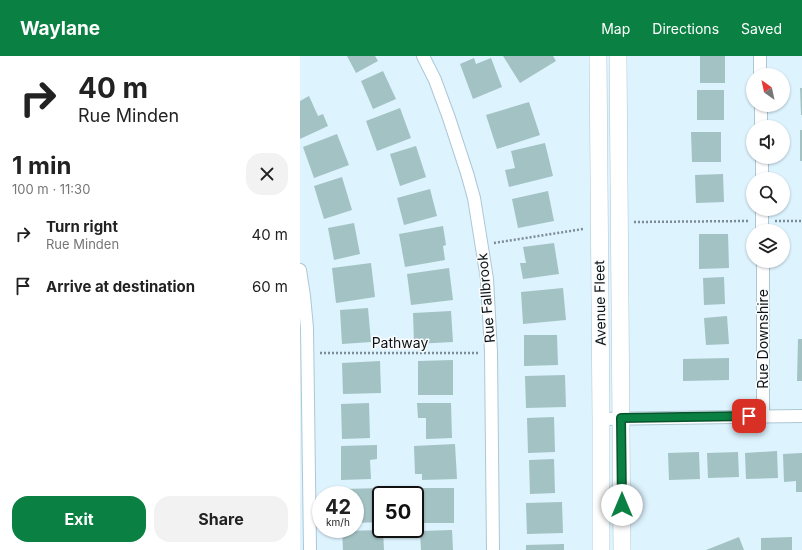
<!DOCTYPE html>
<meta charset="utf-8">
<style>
body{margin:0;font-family:Inter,sans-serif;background:#f2f2f2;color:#222;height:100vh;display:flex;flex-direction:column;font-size:15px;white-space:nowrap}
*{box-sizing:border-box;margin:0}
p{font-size:13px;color:#767676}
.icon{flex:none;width:22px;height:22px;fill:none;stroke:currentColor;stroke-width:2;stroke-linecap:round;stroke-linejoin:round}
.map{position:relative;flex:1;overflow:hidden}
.side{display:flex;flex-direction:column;background:#fff;width:300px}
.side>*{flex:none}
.guide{background:#fff;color:#222;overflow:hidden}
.needle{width:26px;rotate:327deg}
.buttons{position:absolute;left:446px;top:12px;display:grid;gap:8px}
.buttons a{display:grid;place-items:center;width:44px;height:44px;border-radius:50%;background:#fff;box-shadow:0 1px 3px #0004;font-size:20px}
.speed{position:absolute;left:12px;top:430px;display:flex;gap:8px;font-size:20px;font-weight:700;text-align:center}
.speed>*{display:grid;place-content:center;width:52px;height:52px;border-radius:50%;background:#fff;box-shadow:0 1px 3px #0004;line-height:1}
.speed small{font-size:10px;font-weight:400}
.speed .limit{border:2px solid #111;border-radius:6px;background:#fff;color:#111}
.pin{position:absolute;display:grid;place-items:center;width:34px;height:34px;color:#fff;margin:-17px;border-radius:8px;box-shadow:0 2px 6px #0006}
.me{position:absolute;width:44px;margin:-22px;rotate:0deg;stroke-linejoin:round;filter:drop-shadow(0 0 3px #0008)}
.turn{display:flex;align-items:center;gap:14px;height:84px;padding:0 12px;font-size:18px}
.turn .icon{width:52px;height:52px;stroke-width:2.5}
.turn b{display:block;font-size:28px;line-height:34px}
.round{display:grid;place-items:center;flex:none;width:42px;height:42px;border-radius:16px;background:#f2f2f2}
.overview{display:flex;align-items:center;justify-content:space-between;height:68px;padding:0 12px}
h1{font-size:24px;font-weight:700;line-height:30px}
.primary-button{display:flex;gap:8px;margin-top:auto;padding:8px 12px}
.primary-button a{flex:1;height:46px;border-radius:16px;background:#0b8043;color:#fff;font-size:16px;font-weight:700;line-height:46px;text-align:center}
.primary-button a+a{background:#f2f2f2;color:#222}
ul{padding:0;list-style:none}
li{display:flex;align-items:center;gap:12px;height:52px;padding:0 12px}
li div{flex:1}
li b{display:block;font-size:15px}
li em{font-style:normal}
header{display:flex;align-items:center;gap:24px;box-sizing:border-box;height:56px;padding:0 20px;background:#0b8043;color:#fff}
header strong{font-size:19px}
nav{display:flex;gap:22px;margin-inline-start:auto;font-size:14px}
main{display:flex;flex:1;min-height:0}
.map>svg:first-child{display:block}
.building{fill:#a3c2c3}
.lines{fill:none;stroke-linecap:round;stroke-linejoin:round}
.street-casing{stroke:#adc7d5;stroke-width:14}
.secondary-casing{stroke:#adc7d5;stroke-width:18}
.path{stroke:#7c8c95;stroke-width:2.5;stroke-dasharray:2 2;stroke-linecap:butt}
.street{stroke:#fff;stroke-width:12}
.secondary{stroke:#fff;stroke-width:17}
.route-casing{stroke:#07532c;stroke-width:10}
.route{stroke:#0b8043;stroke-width:7}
.labels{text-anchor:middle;stroke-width:3;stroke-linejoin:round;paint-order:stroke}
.street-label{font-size:14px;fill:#0a1318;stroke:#fcfcfc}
</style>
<header>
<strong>Waylane</strong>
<nav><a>Map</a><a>Directions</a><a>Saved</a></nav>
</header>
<main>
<section class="side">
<div class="guide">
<div class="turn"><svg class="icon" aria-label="right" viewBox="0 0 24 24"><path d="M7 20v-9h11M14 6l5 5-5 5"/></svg><div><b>40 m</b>Rue Minden</div></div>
</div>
<div class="overview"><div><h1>1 min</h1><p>100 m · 11:30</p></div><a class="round"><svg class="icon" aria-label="close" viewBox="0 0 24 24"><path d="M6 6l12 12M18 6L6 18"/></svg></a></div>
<ul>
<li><svg class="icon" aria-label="right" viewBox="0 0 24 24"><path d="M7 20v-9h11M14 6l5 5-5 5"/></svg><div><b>Turn right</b><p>Rue Minden</p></div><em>40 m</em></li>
<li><svg class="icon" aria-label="arrive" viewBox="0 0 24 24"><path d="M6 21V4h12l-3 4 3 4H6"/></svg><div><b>Arrive at destination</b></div><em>60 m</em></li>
</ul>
<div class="primary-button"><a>Exit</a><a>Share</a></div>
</section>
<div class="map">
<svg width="502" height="494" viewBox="0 0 502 494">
<rect width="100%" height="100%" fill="#ddf3fe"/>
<path class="building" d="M47,0H75L78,5L56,17Z
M203,0H253L256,5L220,27Z
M400,0H425V27H400Z
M174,2L176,8L191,2L202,31L173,43L160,8Z
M83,15L96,43L73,53L61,25Z
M500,32H502V59H501Z
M397,34H424V64H397Z
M9,40L18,60L23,58L28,70L0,83V45Z
M229,46L240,79L197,93L186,59Z
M100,52L111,82L77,95L66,65Z
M500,74H502V105H500Z
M391,76H421V106H392Z
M37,78L49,109L14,122L3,91Z
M245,87L253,120L209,131L205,114L215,112L211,95Z
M116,90L126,121L100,130L90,98Z
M423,118L424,146L396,147L395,119Z
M42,121L52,154L24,163L14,130Z
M130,133L137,160L104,169L97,142Z
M248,135L254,165L218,172L212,143Z
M54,167L60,198L34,204L28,172Z
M143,170L146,189L143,190L145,204L105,211L99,178Z
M399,178H428L429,212L399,213Z
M254,187L259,218L223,223L220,207H226L223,191Z
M71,207L75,241L36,247L32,212Z
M149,212L153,244L111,249L107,218Z
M424,221L425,248L404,249L403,222Z
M263,232L266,264L223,268L221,236Z
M68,252L71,286L42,288L40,254Z
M151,255L153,286L114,288L113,257Z
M427,260L429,288L406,289L404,262Z
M224,279H257L258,309L224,310Z
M498,283H502V325H497Z
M429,302V324L383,325V303Z
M153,304V339H118V305Z
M80,305L81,337L43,338L42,307Z
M265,319L266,351L226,352L225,320Z
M69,347L70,382L42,383L41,348Z
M117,347H151L152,382L126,383V362H118Z
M254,361L255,396L228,397L227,362Z
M155,388L157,423L122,424V418H115L114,390Z
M77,389V403L70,404L71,423L41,424V390Z
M477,395L478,422L446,423L445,397Z
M399,396L400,423L369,424L368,397Z
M438,396L439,421L408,422L407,397Z
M502,397V436H496V425L484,426L483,398Z
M254,403L255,437L230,438L229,404Z
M83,432V439H81V466L55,467V439H42V433Z
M117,432H154V467H116Z
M262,446L263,477L227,478L226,447Z
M83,474L84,494H43L42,475Z
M152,474L153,494H121L120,475Z
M439,481L444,494H406Z
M492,481V494H461V482Z
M264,488V494H226V489Z"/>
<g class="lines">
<defs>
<path id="street" d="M123,0L135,24L149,62L167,117L174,142L187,223L191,296L193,494
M460,0V19
M461,49V71
M462,101V123
M462,153V175
M463,205V360
M0,214L4,240L7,272L10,494
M301,363L502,360"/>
<path id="secondary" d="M298,0L301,363V494
M318,0L322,494"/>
</defs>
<use href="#street" class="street-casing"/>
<use href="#secondary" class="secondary-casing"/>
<path class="path" d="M475,165H502
M334,166L449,165
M194,187L283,173
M20,297H178"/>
<use href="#street" class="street"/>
<use href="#secondary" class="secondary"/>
</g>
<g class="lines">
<defs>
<path id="route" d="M322,449L321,362L449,360"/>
</defs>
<use href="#route" class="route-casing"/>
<use href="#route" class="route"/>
</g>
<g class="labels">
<g class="street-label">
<text transform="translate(186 242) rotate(-95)" y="5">Rue Fallbrook</text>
<text transform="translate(300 247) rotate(-91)" y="5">Avenue Fleet</text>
<text transform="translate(463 283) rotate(-90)" y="5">Rue Downshire</text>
<text x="100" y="292">Pathway</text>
</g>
</g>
</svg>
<div class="buttons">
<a><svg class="needle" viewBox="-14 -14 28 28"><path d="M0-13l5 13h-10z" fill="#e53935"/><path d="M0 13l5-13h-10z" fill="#767676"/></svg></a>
<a><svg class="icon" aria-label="sound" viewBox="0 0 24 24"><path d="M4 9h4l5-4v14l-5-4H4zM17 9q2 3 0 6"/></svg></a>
<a><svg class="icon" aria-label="search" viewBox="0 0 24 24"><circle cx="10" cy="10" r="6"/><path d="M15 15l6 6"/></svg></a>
<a><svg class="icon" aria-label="layers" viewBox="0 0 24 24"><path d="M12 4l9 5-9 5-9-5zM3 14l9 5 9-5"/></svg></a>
</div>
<div class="speed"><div>42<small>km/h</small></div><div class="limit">50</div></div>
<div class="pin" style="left:449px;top:360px;background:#d93025"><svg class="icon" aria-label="arrive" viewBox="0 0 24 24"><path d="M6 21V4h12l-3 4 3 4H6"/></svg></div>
<svg class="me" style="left:322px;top:449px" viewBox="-20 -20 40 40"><circle r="19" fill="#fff"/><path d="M0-13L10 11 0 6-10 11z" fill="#0b8043"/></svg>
</div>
</main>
